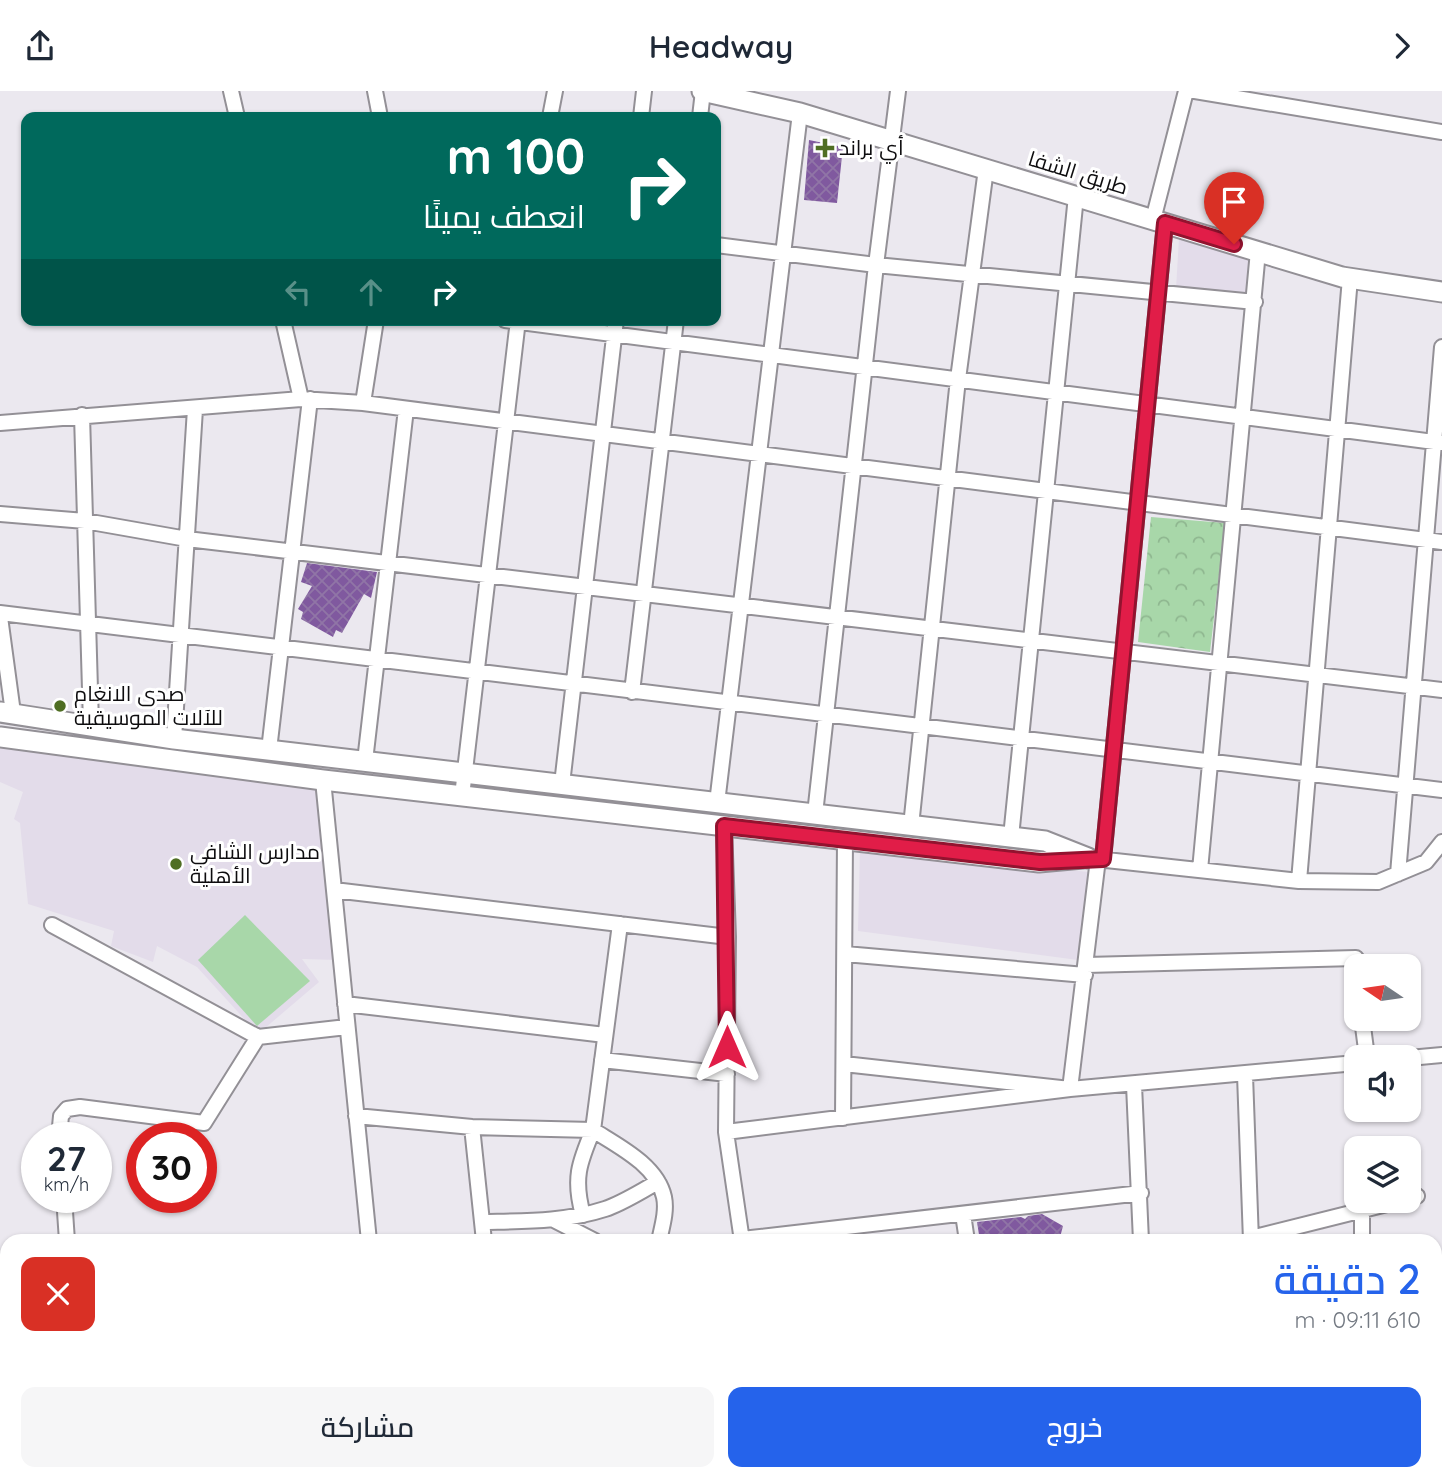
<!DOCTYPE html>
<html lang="ar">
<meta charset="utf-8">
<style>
body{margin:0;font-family:Quicksand,Cairo,sans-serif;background:#f6f6f7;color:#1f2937;direction:rtl;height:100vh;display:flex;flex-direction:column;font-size:26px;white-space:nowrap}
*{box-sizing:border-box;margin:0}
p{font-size:23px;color:#747a83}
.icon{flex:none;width:38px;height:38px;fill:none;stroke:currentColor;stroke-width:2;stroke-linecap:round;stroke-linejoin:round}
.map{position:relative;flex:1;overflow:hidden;direction:ltr}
.panel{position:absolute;left:0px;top:1143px;width:1442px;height:247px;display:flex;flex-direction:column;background:#fff;border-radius:21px 21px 0 0;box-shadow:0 2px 5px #0004;direction:rtl}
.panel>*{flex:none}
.hud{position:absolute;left:21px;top:21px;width:700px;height:214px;border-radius:14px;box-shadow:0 2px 5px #0004;direction:rtl;background:#00695c;color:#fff;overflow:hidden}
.needle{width:46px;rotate:283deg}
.controls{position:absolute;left:1344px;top:863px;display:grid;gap:14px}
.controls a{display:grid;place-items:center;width:77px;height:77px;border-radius:14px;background:#fff;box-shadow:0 2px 5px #0004;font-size:35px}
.speed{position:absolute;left:21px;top:1031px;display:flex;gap:14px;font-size:35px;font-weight:700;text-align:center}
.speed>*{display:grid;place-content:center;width:91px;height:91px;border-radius:50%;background:#fff;box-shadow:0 2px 5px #0004;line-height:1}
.speed small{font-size:18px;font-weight:400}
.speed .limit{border:10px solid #d22;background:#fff;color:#111}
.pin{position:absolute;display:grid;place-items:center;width:60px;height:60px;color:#fff;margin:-72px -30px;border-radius:50% 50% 50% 0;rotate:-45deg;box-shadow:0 0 7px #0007}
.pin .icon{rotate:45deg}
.me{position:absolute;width:77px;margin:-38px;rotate:0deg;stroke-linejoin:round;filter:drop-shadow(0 0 5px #0008)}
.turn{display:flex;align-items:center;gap:24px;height:147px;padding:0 21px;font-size:32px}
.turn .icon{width:91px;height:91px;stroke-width:2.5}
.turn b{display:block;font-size:49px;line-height:60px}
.lanes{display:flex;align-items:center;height:66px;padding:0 21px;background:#0003;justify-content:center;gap:35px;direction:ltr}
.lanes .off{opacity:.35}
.round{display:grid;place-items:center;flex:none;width:74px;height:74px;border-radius:14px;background:#f6f6f7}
.summary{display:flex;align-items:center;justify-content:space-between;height:119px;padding:0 21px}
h1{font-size:42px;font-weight:600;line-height:52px;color:#2563eb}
.cta{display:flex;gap:14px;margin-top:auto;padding:14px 21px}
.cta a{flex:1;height:80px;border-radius:14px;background:#2563eb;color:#fff;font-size:28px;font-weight:600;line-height:80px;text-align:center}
.cta a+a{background:#f6f6f7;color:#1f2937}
header{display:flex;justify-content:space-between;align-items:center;height:91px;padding:0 21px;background:#fff;font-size:32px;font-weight:600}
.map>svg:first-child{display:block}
.built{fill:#e3dcea}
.grass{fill:#a8d7a9}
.park{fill:url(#park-crowns)}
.building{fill:url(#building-cross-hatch)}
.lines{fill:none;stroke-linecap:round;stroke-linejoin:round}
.street-casing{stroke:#939096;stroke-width:18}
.secondary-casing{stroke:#939096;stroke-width:23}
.street{stroke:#fff;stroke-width:14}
.secondary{stroke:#fff;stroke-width:19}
.route-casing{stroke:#92132f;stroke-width:18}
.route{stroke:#e11d48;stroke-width:12}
.poi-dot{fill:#4f6e23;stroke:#fff;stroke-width:2.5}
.labels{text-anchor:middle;stroke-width:6;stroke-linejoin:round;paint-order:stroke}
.poi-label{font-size:21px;fill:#0d0c0e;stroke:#fff;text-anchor:start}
.street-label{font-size:21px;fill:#0d0c0e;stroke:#fff}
</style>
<header><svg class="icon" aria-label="forward" viewBox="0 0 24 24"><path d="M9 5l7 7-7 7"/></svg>Headway<svg class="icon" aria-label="share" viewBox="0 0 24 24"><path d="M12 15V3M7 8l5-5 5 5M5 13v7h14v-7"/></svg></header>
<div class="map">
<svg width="1442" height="1388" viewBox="0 0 1442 1388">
<defs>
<pattern id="park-crowns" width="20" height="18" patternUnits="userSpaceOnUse" patternTransform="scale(1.75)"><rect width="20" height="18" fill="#a8d7a9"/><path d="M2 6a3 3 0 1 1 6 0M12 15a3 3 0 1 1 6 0" fill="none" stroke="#8fb790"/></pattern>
<pattern id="building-cross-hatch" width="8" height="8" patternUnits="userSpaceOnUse" patternTransform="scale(1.75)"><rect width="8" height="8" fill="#80599f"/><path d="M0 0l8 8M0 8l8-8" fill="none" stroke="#9075a6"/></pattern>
</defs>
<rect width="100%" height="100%" fill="#ebe8ef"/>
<path class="built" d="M1179,147L1252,169L1245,207L1176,198Z
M0,656L317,695L339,869L302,868L319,891L258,943L197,876L157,855L153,871L111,855L114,840L28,813L20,732L14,728L23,701L0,691Z
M860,758L1089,781L1078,869L858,840Z
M1039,1383L1130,1382V1383L1123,1388H1081Z"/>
<path class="grass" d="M245,824L310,890L257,935L198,869Z"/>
<path class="park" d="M1151,426L1225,432L1210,561L1138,551Z"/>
<path class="building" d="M809,49L843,56L837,112L804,109Z
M307,472L377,481L371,507L364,503L342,542L336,539L333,546L301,528L303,521L298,518L312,495L301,491Z
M1042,1123L1063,1135L1059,1150H980L977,1131L1021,1126L1025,1128L1028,1125Z"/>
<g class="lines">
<defs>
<path id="street" d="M231,0L237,26
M375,0L380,26
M1195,0L1442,41
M550,26L555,0
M641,26L644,0
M700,26L703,0
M1153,129L1186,0
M716,154L876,174L1255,211
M283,229L301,308
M505,229L1442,352
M363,312L376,229
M82,324L91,633
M0,332L301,308L363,312L1442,451
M0,423L85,430L187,448L1442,599
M0,522L1442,699
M0,526L13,622
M632,601L676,229
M174,648L195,318
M269,659L310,308
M365,670L406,318
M323,689L369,1150
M562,693L616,229
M462,705L518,229
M717,712L800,22
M815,723L876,174L898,0
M724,735L728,846L726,1041L742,1150
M911,735L958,288L986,78
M1011,746L1076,105
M1097,768L1299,790L1378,791L1426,771L1442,751
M1103,768L1165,132
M1200,779L1258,160
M1398,783L1442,256
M1299,790L1350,187
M334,799L728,846
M52,834L258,946
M845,863L1085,884
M1086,874L1356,867L1357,875
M345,913L605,944
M1362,928L1367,966
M1409,967L1442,964
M602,969L727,983
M844,973L1070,998L1098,768
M1245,984L1251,1150
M1134,994L1141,1150
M356,1025L472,1036L593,1039L620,833
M843,1027L845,749
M472,1036L484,1150
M726,1041L1070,998L1356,972
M59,1046L61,1025L67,1018L80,1016L204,1032L258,946L347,936
M64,1106L67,1150
M1409,1107L1417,1105
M1362,1119V1150
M963,1123L967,1150
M583,1124C573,1088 579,1072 593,1039C618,1055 657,1074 664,1106C667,1120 662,1136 659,1150
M554,1129L595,1150
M482,1131C523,1130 565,1131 605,1118C623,1112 641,1100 658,1091
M1251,1147L1399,1110
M742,1148L1141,1102
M0,1180L7,1182
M0,1216L1,1294
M954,1382V1388
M1366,1382V1388
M1138,1388V1382"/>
<path id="secondary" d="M702,0L800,22L1342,186L1442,201
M0,621L174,648L1045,750L1088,767
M0,646L323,689L1039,771L1083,767
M0,1294L7,1295
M0,1321L7,1322
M0,1374H7
M128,1382L195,1388
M659,1382L704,1388
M877,1382L938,1388"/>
</defs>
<use href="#street" class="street-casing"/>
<use href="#secondary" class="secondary-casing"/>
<use href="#street" class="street"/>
<use href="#secondary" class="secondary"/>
</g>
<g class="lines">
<defs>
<path id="route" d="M727,956L724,735L1040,771L1103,768L1165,132L1234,153"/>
</defs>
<use href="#route" class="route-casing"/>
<use href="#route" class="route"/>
</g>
<g class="poi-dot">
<path d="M821.5 46.5h7v7h7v7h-7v7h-7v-7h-7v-7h7z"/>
<circle cx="60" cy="615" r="7"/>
<circle cx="176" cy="773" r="7"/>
</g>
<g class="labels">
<g class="poi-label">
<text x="839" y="64">أي براند</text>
<text x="74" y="610">صدى الانغام<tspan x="74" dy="24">للآلات الموسيقية</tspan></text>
<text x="190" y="768">مدارس الشافي<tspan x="190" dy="24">الأهلية</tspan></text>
</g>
<g class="street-label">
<text transform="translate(1078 82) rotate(17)" y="7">طريق الشفا</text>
</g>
</g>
</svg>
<div class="controls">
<a><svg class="needle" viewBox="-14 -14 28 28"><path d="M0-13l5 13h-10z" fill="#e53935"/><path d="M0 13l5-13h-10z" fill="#747a83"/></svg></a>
<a><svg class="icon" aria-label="sound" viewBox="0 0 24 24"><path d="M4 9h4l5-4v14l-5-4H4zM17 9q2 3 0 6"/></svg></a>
<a><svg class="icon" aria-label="layers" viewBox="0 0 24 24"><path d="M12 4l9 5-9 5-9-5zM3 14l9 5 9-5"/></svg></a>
</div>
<div class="speed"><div>27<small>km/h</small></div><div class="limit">30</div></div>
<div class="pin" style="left:1234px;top:153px;background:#d93025"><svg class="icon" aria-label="arrive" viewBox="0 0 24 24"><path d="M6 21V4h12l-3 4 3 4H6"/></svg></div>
<svg class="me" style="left:727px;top:956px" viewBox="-20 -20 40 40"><path d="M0-17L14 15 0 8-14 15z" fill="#e11d48" stroke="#fff" stroke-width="4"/></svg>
<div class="hud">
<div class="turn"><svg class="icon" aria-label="right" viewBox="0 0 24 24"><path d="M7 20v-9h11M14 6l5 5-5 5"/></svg><div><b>100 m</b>انعطف يمينًا</div></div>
<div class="lanes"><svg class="icon off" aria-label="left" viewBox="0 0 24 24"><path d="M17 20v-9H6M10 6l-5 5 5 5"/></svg><svg class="icon off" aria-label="ahead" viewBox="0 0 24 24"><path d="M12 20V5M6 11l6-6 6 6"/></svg><svg class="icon" aria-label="right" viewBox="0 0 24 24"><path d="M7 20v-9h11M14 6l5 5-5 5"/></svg></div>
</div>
<section class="panel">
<div class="summary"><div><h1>2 دقيقة</h1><p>610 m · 09:11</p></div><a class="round" style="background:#d93025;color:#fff"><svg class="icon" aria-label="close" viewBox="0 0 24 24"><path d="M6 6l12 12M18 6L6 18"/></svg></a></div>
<div class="cta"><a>خروج</a><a>مشاركة</a></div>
</section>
</div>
